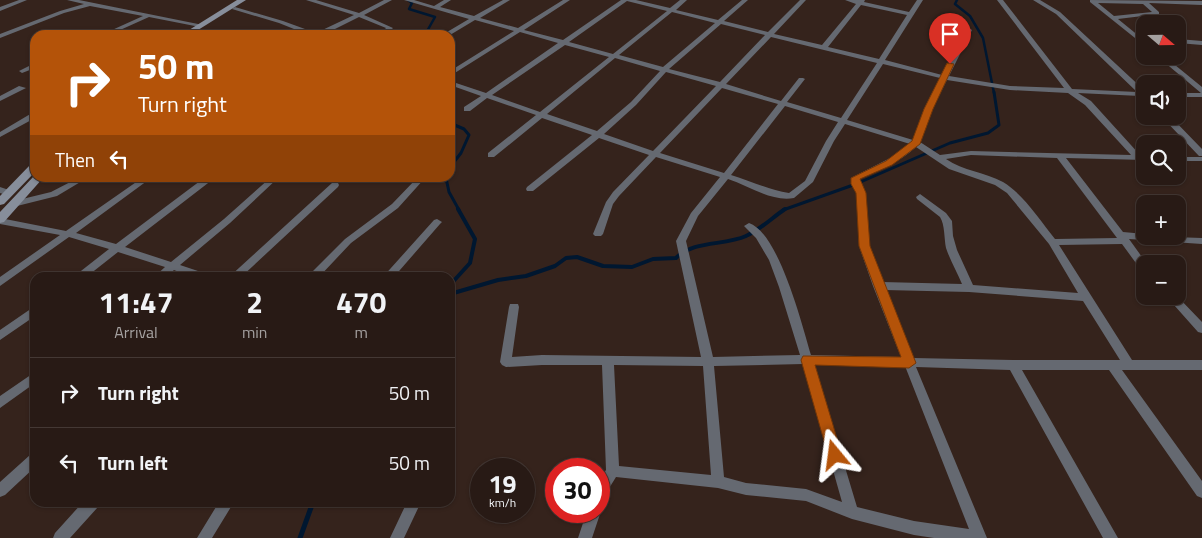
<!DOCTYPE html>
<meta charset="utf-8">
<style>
body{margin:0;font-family:"Titillium Web",sans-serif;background:#342722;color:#f1f3f6;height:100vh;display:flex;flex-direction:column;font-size:19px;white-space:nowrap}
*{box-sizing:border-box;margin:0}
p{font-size:16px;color:#a5a1a0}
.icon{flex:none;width:28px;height:28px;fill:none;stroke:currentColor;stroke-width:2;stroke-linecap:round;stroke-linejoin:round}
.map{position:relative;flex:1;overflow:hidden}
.sheet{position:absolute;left:30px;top:272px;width:425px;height:235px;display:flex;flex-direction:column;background:#281a15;border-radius:15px;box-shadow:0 1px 4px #0004,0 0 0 1px #443834}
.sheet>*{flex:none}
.top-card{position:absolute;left:30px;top:30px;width:425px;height:152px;border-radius:15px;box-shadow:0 1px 4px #0004,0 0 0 1px #443834;background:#b45309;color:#fff;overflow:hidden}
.needle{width:32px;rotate:110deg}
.fabs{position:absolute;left:1136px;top:15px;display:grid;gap:10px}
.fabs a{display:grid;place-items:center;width:50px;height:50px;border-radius:10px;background:#281a15;box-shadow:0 1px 4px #0004,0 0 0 1px #443834;font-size:25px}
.speed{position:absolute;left:470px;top:458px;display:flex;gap:10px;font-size:25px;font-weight:700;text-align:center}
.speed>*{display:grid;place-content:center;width:65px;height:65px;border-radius:50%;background:#281a15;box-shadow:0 1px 4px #0004,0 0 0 1px #443834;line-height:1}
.speed small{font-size:12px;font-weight:400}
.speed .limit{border:8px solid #d22;background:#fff;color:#111}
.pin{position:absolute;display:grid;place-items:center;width:42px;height:42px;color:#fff;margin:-51px -21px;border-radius:50% 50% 50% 0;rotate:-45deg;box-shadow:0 0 5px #0007}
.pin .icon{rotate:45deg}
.me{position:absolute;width:55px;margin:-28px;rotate:344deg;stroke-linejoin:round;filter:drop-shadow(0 0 4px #0008)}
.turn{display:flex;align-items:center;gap:18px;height:105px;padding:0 25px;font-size:22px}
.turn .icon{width:65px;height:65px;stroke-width:2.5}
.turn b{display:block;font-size:35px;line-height:42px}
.then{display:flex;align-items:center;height:48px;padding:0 25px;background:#0003;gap:10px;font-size:19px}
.eta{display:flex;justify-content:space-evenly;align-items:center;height:85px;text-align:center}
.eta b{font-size:30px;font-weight:700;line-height:35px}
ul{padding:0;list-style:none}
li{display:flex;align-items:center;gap:15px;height:70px;padding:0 25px;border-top:1px solid #443834}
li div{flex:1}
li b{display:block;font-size:19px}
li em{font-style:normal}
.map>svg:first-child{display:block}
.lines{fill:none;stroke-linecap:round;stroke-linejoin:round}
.stream-far3{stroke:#001730;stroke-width:2.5}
.stream-far2{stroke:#001730;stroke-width:3}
.stream-far1{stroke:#001730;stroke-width:4}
.stream{stroke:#001730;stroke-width:5}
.street{fill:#656971;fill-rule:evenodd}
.secondary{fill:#878e9b;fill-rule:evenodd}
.route{fill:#b45309;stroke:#753606}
</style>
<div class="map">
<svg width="1202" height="538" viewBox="0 0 1202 538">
<rect width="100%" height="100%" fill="#35231c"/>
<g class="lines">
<path class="stream-far3" d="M408,0L412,3L409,9L435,17L426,33L429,35
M957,0L955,4L970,16L983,38L994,93"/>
<path class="stream-far2" d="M450,123L464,129L469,135L461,153L450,167
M446,178L449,192L459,210
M783,210L856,184L950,143L988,133L999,125L994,92"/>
<path class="stream-far1" d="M450,285L470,263L475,239L458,209
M450,294L498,280L526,276L555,266L566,258L577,257L603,266L632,267L653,259L676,258C694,240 724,246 746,236C760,230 773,217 785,209"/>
<path class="stream" d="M300,538L313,502"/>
<path class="street" d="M19,0H27L0,11V7Z
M67,0H79L203,25L200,27L149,17L109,35H101L143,16L90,6L64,13L0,38V34L60,11L84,4Z
M306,0H316L359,13L384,0H392L364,15L393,28L386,35H379L386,28L359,17L323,35H309L279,23L232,9L235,7L283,21L316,33L354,15Z
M404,0H414L434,6L444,0H451L440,7L474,16L503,0H510L480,18L518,28L563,0H570L524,30L563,40L621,0H636L670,8L680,0H687L676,10L718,20L742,0H748L724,21L768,32L800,0H806L774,34L822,45L856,4L845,0H865L864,2L909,12L917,0H923L885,60L942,75L966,30L969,28L972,30L949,76L1010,86L1064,88L997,0H1003L1072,89L1137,92L1056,14L1033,0H1040L1060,12L1145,91V98L1140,96L1078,93L1091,101L1140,155L1145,156V160L1066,158L1123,232L1145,234V236L1202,238V244L1129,239L1147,264H1145V271L1141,270L1122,244L1059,245L1132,360H1202V370H1122L1202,481V498L1197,496L1109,370H1022L1118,538H1103L1010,370L916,367L987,538H934L914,535L852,519L806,501L746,495L718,488L616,477L608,490L604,501L599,502V480L606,470L602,365H542L506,367L502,365L500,362L509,307L510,304H518L519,307L512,357L542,355L701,357L676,241L691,213L720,177L656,157L619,196L613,204L603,234L601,236H595L593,234L606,202L613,192L649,155L599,138L533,191H527L526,189L527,187L592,135L542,118L494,157H488V153L536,115L487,98L470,111H464V107L481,96L450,85V81L486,93L558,43L520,32L450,76V71L514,31L475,20L450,35H442L469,19ZM627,1L667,11L613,54L569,42ZM861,5L907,15L879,59L828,47ZM672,12L715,23L663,67L619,55ZM721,24L765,35L720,82L669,69ZM771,37L877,63L841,118L787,102L805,79L803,78H799L781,101L726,84ZM565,45L609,57L540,112L492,95ZM615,58L660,71L631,102L597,131L547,114ZM883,64L940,78L924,109L913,140L847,120ZM666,72L716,86L653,151L604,134L636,105ZM947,80L1010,90L1068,93L1085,105L1131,155L971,151L940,155L920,142L932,109ZM722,88L778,104L724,173L660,153ZM785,106L838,122L826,141L805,181L789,193C769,190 751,181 731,175ZM845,124L910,144L900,153L851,178L852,184L857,193L859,246L873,286L901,357L811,355C802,325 779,233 749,223L744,226L756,238L769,260L779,287L800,355L713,357L686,241L698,216L728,179C749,186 771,202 794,198L813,182L834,141ZM916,147L949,169L995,185L1007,193L1049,244L1078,293L973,285L957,250L953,236L952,221L946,213L920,194L916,197L917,199L940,217C945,225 944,238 946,248C950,260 957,272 962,284L882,282L869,246L865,193L859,179C880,170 900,162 916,147ZM971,155L1057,158L1117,238L1055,239C1039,219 1024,195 1003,182C985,172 963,171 946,159ZM885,290L969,292L1083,301L1120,360H1013L913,358ZM803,364L842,502L806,489L746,483L724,477L714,366ZM814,364L905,366L969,529L914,521L857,507ZM614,365L703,366L711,475L619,466Z
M1090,0L1202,1V5L1149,3L1159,12V14L1118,19L1145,41V46L1090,2ZM1098,3L1143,4L1152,12L1114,16Z
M201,31L211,34L212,35L199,34L198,33Z
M1178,39L1202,41V45L1178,43Z
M1157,56H1164L1202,87V97H1178V93H1201Z
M35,63V68L22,73L19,71Z
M19,86L26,88L0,101V96Z
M32,113H35V118L0,137V132Z
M1161,116H1170L1202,149V156H1199Z
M1178,157H1202V161H1178Z
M78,178H87L57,196L13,207L9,204L10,202L51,192Z
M142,178H151L76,233L116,244L204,178H213L212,180L125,247L171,262L224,219L270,178H278L230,223L180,265L210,275L211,278H194L174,270L165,278H153L165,267L118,252L85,278H72L109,249L69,237L0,286V277L60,235L0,224V218L66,231Z
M417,178H425L398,208L351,243L318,278H306L345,239L392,204Z
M335,182L338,183L339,185L338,187L240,278H228L332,183Z
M0,187L12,191L13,193L9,196L0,193Z
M437,219L442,222L440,224L393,278H382L434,220Z
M1166,296H1177L1202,322V333L1198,332Z
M35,306V316L0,340V330Z
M35,372V383L0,408V396Z
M35,453V467L5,495L0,497V482L30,455Z
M83,502H100L98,507L70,538H53L55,533Z
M219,502H234L212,538H197Z
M407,502H421L404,538H390Z
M599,506L601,511L592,538H578L587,511H599Z"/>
<path class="secondary" d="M237,0H246L190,35H181Z
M35,163V172L4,204L0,205V196L31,164Z
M34,176L43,178L4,222L0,223V212Z"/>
</g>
<path class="route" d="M947,63L954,64L933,109L920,144L892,165L860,179L866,193L870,246L916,363L909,368L815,365L842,455L840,459L835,461L830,459L828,455L801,360L803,356L901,357L859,246L856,193L851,184V178L886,161L912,141L924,109Z"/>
</svg>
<div class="fabs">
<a><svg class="needle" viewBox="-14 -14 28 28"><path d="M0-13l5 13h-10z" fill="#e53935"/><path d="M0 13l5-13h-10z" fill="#a5a1a0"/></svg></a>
<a><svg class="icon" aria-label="sound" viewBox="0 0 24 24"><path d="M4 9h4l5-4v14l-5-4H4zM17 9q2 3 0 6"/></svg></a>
<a><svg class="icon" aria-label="search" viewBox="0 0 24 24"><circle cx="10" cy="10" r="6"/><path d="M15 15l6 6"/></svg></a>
<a>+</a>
<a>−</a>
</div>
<div class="speed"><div>19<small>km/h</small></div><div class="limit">30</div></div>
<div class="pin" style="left:950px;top:64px;background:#d93025"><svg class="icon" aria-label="arrive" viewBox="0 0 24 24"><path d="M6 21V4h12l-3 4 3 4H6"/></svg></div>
<svg class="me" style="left:835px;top:455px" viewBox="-20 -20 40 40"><path d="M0-17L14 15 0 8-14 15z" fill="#b45309" stroke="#fff" stroke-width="4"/></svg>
<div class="top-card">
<div class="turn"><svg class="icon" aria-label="right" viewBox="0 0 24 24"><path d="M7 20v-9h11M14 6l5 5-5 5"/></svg><div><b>50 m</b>Turn right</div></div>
<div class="then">Then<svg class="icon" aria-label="left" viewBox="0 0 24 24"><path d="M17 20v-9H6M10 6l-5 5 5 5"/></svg></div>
</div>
<section class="sheet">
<div class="eta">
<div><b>11:47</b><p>Arrival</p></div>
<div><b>2</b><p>min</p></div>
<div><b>470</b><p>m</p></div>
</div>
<ul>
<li><svg class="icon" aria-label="right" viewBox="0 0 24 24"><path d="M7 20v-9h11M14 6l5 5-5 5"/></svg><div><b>Turn right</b></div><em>50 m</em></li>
<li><svg class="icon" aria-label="left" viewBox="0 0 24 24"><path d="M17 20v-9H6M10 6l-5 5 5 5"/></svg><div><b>Turn left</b></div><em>50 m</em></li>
</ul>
</section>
</div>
